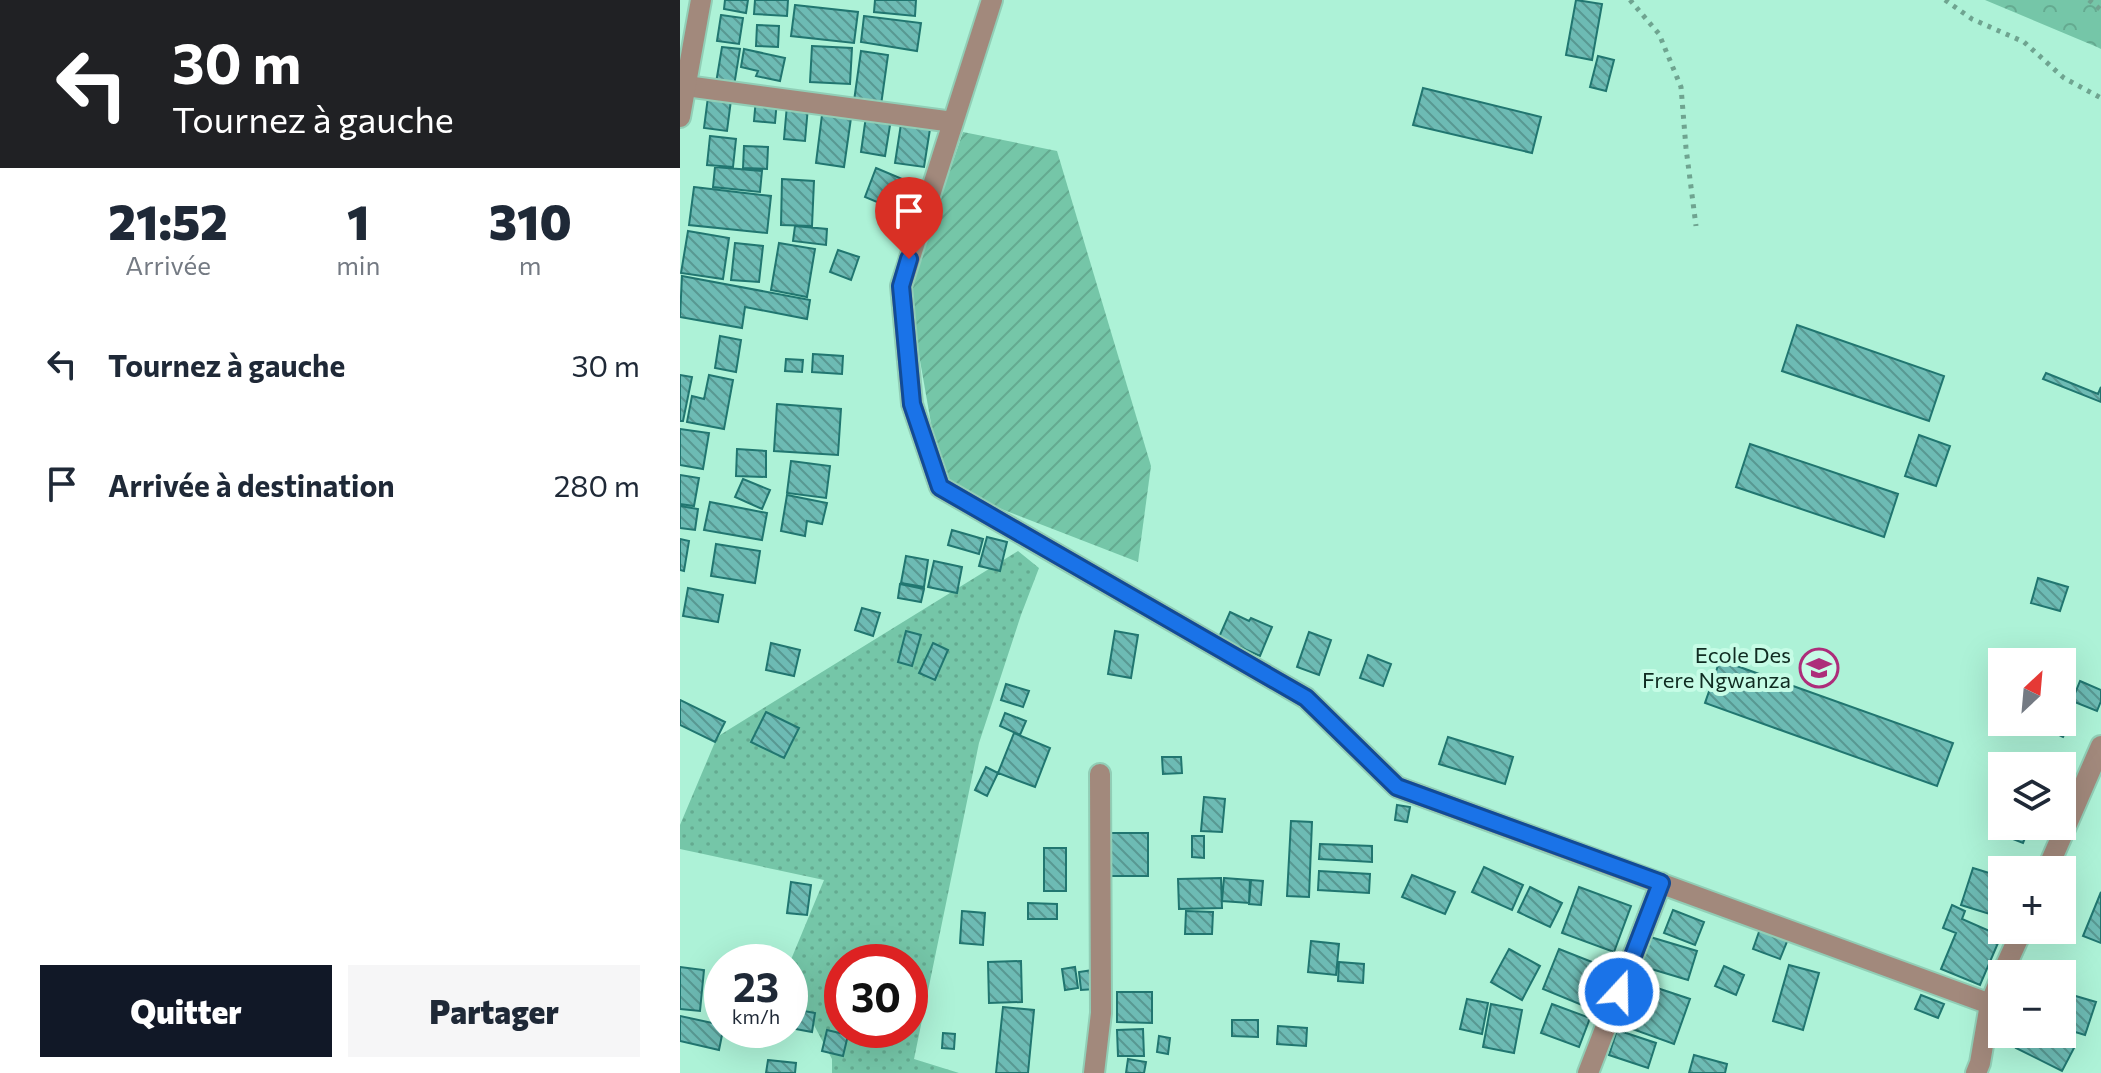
<!DOCTYPE html>
<html lang="fr">
<meta charset="utf-8">
<style>
body{margin:0;font-family:Commissioner,sans-serif;background:#f6f6f7;color:#1f2937;height:100vh;display:flex;flex-direction:column;font-size:30px;white-space:nowrap}
*{box-sizing:border-box;margin:0}
p{font-size:26px;color:#747a83}
.icon{flex:none;width:44px;height:44px;fill:none;stroke:currentColor;stroke-width:2;stroke-linecap:round;stroke-linejoin:round}
.map{position:relative;flex:1;overflow:hidden}
.side{display:flex;flex-direction:column;background:#fff;width:680px}
.side>*{flex:none}
.hud{background:#202124;color:#fff;overflow:hidden}
.needle{width:52px;rotate:26deg}
.fabs{position:absolute;left:1308px;top:648px;display:grid;gap:16px}
.fabs a{display:grid;place-items:center;width:88px;height:88px;border-radius:0px;background:#fff;box-shadow:0 8px 32px #0002;font-size:40px}
.speed{position:absolute;left:24px;top:944px;display:flex;gap:16px;font-size:40px;font-weight:700;text-align:center}
.speed>*{display:grid;place-content:center;width:104px;height:104px;border-radius:50%;background:#fff;box-shadow:0 8px 32px #0002;line-height:1}
.speed small{font-size:20px;font-weight:400}
.speed .limit{border:12px solid #d22;background:#fff;color:#111}
.pin{position:absolute;display:grid;place-items:center;width:68px;height:68px;color:#fff;margin:-82px -34px;border-radius:50% 50% 50% 0;rotate:-45deg;box-shadow:0 0 8px #0007}
.pin .icon{rotate:45deg}
.me{position:absolute;width:88px;margin:-44px;rotate:21deg;stroke-linejoin:round;filter:drop-shadow(0 0 6px #0008)}
.turn{display:flex;align-items:center;gap:28px;height:168px;padding:0 40px;font-size:36px}
.turn .icon{width:104px;height:104px;stroke-width:2.5}
.turn b{display:block;font-size:56px;line-height:68px}
.eta{display:flex;justify-content:space-evenly;align-items:center;height:136px;text-align:center}
.eta b{font-size:48px;font-weight:800;line-height:56px}
.cta{display:flex;gap:16px;margin-top:auto;padding:16px 40px}
.cta a{flex:1;height:92px;border-radius:0px;background:#111827;color:#fff;font-size:32px;font-weight:800;line-height:92px;text-align:center}
.cta a+a{background:#f6f6f7;color:#1f2937}
ul{padding:0;list-style:none}
li{display:flex;align-items:center;gap:24px;height:120px;padding:0 40px}
li div{flex:1}
li b{display:block;font-size:30px}
li em{font-style:normal}
main{display:flex;flex:1;min-height:0}
.map>svg:first-child{display:block}
.grass{fill:url(#grass-dots);fill-rule:evenodd}
.park{fill:url(#park-crowns)}
.garden{fill:url(#garden-furrows)}
.building{fill:url(#building-back-hatch);stroke:#217670;stroke-width:2}
.lines{fill:none;stroke-linecap:round;stroke-linejoin:round}
.minor-casing{stroke:#91ceb6;stroke-width:24}
.tertiary-casing{stroke:#91ceb6;stroke-width:24}
.path{stroke:#6fa490;stroke-width:5;stroke-dasharray:4 6;stroke-linecap:butt}
.minor{stroke:#a2897c;stroke-width:20}
.tertiary{stroke:#a2897c;stroke-width:20}
.route-casing{stroke:#114b97;stroke-width:20}
.route{stroke:#1a73e8;stroke-width:14}
.labels{text-anchor:middle;stroke-width:8;stroke-linejoin:round;paint-order:stroke}
.poi-label{font-size:22px;fill:#102c22;stroke:#c6fce6;text-anchor:end}
</style>
<main>
<section class="side">
<div class="hud">
<div class="turn"><svg class="icon" aria-label="left" viewBox="0 0 24 24"><path d="M17 20v-9H6M10 6l-5 5 5 5"/></svg><div><b>30 m</b>Tournez à gauche</div></div>
</div>
<div class="eta">
<div><b>21:52</b><p>Arrivée</p></div>
<div><b>1</b><p>min</p></div>
<div><b>310</b><p>m</p></div>
</div>
<ul>
<li><svg class="icon" aria-label="left" viewBox="0 0 24 24"><path d="M17 20v-9H6M10 6l-5 5 5 5"/></svg><div><b>Tournez à gauche</b></div><em>30 m</em></li>
<li><svg class="icon" aria-label="arrive" viewBox="0 0 24 24"><path d="M6 21V4h12l-3 4 3 4H6"/></svg><div><b>Arrivée à destination</b></div><em>280 m</em></li>
</ul>
<div class="cta"><a>Quitter</a><a>Partager</a></div>
</section>
<div class="map">
<svg width="1421" height="1073" viewBox="0 0 1421 1073">
<defs>
<pattern id="grass-dots" width="8" height="8" patternUnits="userSpaceOnUse" patternTransform="scale(2)"><rect width="8" height="8" fill="#75c6a8"/><path d="M2 2h.1M6 6h.1" fill="none" stroke="#64aa90" stroke-width="1.8" stroke-linecap="round"/></pattern>
<pattern id="park-crowns" width="20" height="18" patternUnits="userSpaceOnUse" patternTransform="scale(2)"><rect width="20" height="18" fill="#75c6a8"/><path d="M2 6a3 3 0 1 1 6 0M12 15a3 3 0 1 1 6 0" fill="none" stroke="#64aa90"/></pattern>
<pattern id="garden-furrows" width="10" height="10" patternUnits="userSpaceOnUse" patternTransform="scale(2)"><rect width="10" height="10" fill="#75c6a8"/><path d="M-1 1l2-2M0 10L10 0M9 11l2-2" fill="none" stroke="#64aa90"/></pattern>
<pattern id="building-back-hatch" width="6" height="6" patternUnits="userSpaceOnUse" patternTransform="scale(2)"><rect width="6" height="6" fill="#6dbbb4"/><path d="M-1 5l2 2M0 0l6 6M5-1l2 2" fill="none" stroke="#589892"/></pattern>
</defs>
<rect width="100%" height="100%" fill="#adf2d7"/>
<path class="grass" d="M338,551L359,568L341,615L299,743L234,1059L279,1073H152V1059L110,980V962L144,880L0,849V825L35,742L40,735ZM162,962H230V1030H162Z"/>
<path class="park" d="M1305,0H1421V49L1417,47Z"/>
<path class="garden" d="M283,132L377,151L471,466L458,562L262,486L228,292Z"/>
<path class="building" d="M45,0H68L66,13L44,9Z
M75,0H108L107,16L74,14Z
M195,0H236L235,16L194,12Z
M896,0L922,4L912,60L886,55Z
M115,5L178,12L174,43L111,36Z
M41,15L63,18L59,44L37,41Z
M184,16L241,23L237,51L181,42Z
M77,25L99,26L98,47L76,46Z
M132,46L172,48L170,84L130,82Z
M42,47L60,49L54,86L36,83Z
M64,49L105,58L100,81L76,76L78,71L61,67Z
M181,51L208,55L201,105L174,101Z
M918,56L934,60L926,91L910,87Z
M743,88L861,117L852,153L733,125Z
M28,97L51,100L47,131L24,128Z
M76,98L97,100L95,123L74,121Z
M107,105L128,107L125,141L104,139Z
M143,107L172,111L164,167L136,163Z
M186,116L211,119L205,156L181,152Z
M221,124L250,129L244,167L215,163Z
M30,136L56,139L53,167L27,165Z
M64,146L88,147L87,169L63,168Z
M35,167L82,171L80,192L33,187Z
M196,168L227,181L216,210L185,197Z
M102,179L134,181L132,226L101,225Z
M14,187L91,196L87,233L9,225Z
M115,226L147,229L146,245L113,241Z
M8,231L49,238L43,279L1,273Z
M55,243L83,246L79,282L51,280Z
M99,243L135,249L127,297L91,290Z
M158,250L179,257L171,280L150,272Z
M2,276L130,300L127,319L65,307L62,328L0,317Z
M1117,325L1264,376L1249,421L1102,371Z
M40,336L61,340L56,372L35,368Z
M133,354L163,356L162,374L132,372Z
M106,359L123,360L122,372L105,371Z
M1366,373L1418,394L1421,387V402L1363,379Z
M0,375L12,377L3,421H0Z
M29,375L53,380L44,429L7,422L12,396L24,399Z
M97,404L161,409L158,455L94,451Z
M0,429L29,433L23,469L0,465Z
M1239,435L1270,446L1256,486L1225,476Z
M1070,444L1218,494L1204,537L1056,487Z
M57,449L86,451V477L56,476Z
M111,461L150,466L146,498L107,493Z
M0,475L19,478L14,506L0,504Z
M63,479L90,490L82,509L55,497Z
M107,495L147,503L142,524L127,521L125,536L101,531Z
M30,502L87,513L82,540L24,530Z
M0,506L18,509L15,530L0,528Z
M272,530L303,539L299,554L268,545Z
M307,537L327,542L320,571L299,566Z
M0,539L9,541L4,571L0,570Z
M36,544L80,551L75,583L31,576Z
M226,556L248,560L244,587L221,583Z
M254,561L282,567L277,593L248,587Z
M1358,578L1388,587L1380,611L1351,603Z
M220,584L244,589L241,602L218,598Z
M8,588L43,595L38,622L3,616Z
M182,608L200,613L193,636L175,630Z
M550,612L569,621L571,618L592,627L580,656L560,647L557,654L536,644Z
M226,631L241,635L232,666L218,662Z
M435,631L458,635L451,678L428,674Z
M629,632L651,640L639,675L617,667Z
M91,643L120,650L114,676L86,670Z
M253,643L268,650L255,680L239,673Z
M688,655L711,664L703,686L680,678Z
M1040,660L1273,743L1257,786L1025,703Z
M1400,681L1421,690V701L1417,711L1392,701Z
M326,684L349,691L343,707L321,700Z
M0,700L45,722L35,742L0,725Z
M1382,711L1393,716L1383,737L1352,722H1382Z
M86,712L119,728L104,758L71,742Z
M325,713L346,721L340,735L320,726Z
M334,733L370,748L355,787L318,773Z
M768,737L833,757L825,784L759,764Z
M482,757H501L502,773L483,774Z
M306,767L318,773L307,796L295,790Z
M1382,770L1395,777L1384,798L1382,796Z
M524,797L545,799L542,832L521,831Z
M1322,801V826H1350L1343,843L1310,830Z
M717,805L730,807L727,822L715,820Z
M611,821L632,822L629,897L607,896Z
M430,833H468V876H430Z
M512,836H524V858L512,857Z
M640,844L692,846V862L639,859Z
M364,848H386V891H364Z
M804,867L843,885L832,910L792,892Z
M1293,868L1322,877V885L1313,915L1281,905Z
M639,871L690,874L689,893L638,890Z
M732,875L775,892L765,914L722,897Z
M541,878L542,908L499,909L498,879Z
M544,878L570,880L569,903L542,901Z
M571,880L583,881L581,905L569,904Z
M111,882L131,885L127,915L107,913Z
M850,887L882,903L870,927L838,912Z
M899,887L951,906L934,952L882,933Z
M1421,892V943L1403,936Z
M348,903L377,904V919H348Z
M1272,905L1285,911L1282,919L1321,936L1300,985L1261,969L1276,933L1263,928Z
M993,910L1024,922L1015,945L984,933Z
M282,911L305,913L303,945L280,943Z
M506,911L533,912L532,934H505Z
M1080,929L1108,939L1100,959L1073,949Z
M967,936L1017,951L1008,980L958,965Z
M631,941L659,944L656,975L628,972Z
M829,949L860,966L842,1000L811,982Z
M879,949L930,969L914,1010L863,989Z
M341,961L342,1002L309,1003L308,962Z
M659,962L684,964L683,983L658,981Z
M1109,965L1139,973L1123,1030L1093,1021Z
M1044,966L1064,975L1056,995L1035,986Z
M0,967L24,970L20,1011L0,1009Z
M395,967L398,988L385,990L382,969Z
M413,970L415,989L401,990L399,972Z
M956,981L1010,999L994,1044L941,1025Z
M437,992H472V1023L437,1022Z
M1382,992L1416,1002L1405,1035L1382,1028Z
M1241,995L1264,1004L1258,1018L1235,1009Z
M787,999L808,1003L802,1034L780,1029Z
M811,1004L842,1010L834,1053L803,1047Z
M872,1004L910,1018L899,1047L861,1033Z
M323,1007L354,1010L348,1073H316Z
M113,1009L135,1013L132,1032L110,1028Z
M0,1016L42,1025L43,1030L39,1050L0,1041Z
M552,1020H578V1037L552,1036Z
M598,1026L627,1028L626,1046L597,1044Z
M463,1029L464,1056H438L437,1030Z
M147,1030L168,1035L163,1056L142,1051Z
M937,1030L976,1043L968,1068L929,1055Z
M263,1033L275,1034L274,1049L262,1048Z
M1343,1034H1366L1394,1048L1382,1071L1336,1048Z
M479,1036L490,1038L488,1054L477,1052Z
M1014,1055L1047,1064L1045,1073H1009Z
M448,1059L466,1062L464,1073H446Z
M88,1060L116,1063L115,1073H86Z"/>
<g class="lines">
<defs>
<path id="minor" d="M312,0L221,286L232,404L260,487L626,698L717,787L1310,1004
M6,86L273,122
M1367,870L1421,746
M1322,974L1342,930
M414,1073L421,1013L420,774
M908,1073L981,883
M1296,1073L1300,1063L1310,1004L1322,975"/>
<path id="tertiary" d="M0,117L21,0"/>
</defs>
<use href="#minor" class="minor-casing"/>
<use href="#tertiary" class="tertiary-casing"/>
<path class="path" d="M950,0L979,34L1001,87L1006,148L1016,226
M1265,0L1292,19L1344,42L1384,78L1421,98
M1409,0L1421,10"/>
<use href="#minor" class="minor"/>
<use href="#tertiary" class="tertiary"/>
</g>
<g class="lines">
<defs>
<path id="route" d="M229,259L221,286L232,404L260,487L626,698L717,787L981,883L939,992"/>
</defs>
<use href="#route" class="route-casing"/>
<use href="#route" class="route"/>
</g>
<defs>
<symbol id="school-ring" viewBox="-11 -11 22 22"><circle r="9.5" fill="#c6fce6" stroke="#ad2d7a" stroke-width="1.5"/><path d="M0-5L7-2L0 1L-7-2ZM-4 1L0 2.5L4 1V4Q0 6-4 4Z" fill="#ad2d7a"/></symbol>
</defs>
<g fill-rule="evenodd">
<use href="#school-ring" x="1117" y="646" width="44" height="44"/>
</g>
<g class="labels">
<g class="poi-label">
<text x="1111" y="663">Ecole Des<tspan x="1111" dy="25">Frere Ngwanza</tspan></text>
</g>
</g>
</svg>
<div class="fabs">
<a><svg class="needle" viewBox="-14 -14 28 28"><path d="M0-13l5 13h-10z" fill="#e53935"/><path d="M0 13l5-13h-10z" fill="#747a83"/></svg></a>
<a><svg class="icon" aria-label="layers" viewBox="0 0 24 24"><path d="M12 4l9 5-9 5-9-5zM3 14l9 5 9-5"/></svg></a>
<a>+</a>
<a>−</a>
</div>
<div class="speed"><div>23<small>km/h</small></div><div class="limit">30</div></div>
<div class="pin" style="left:229px;top:259px;background:#d93025"><svg class="icon" aria-label="arrive" viewBox="0 0 24 24"><path d="M6 21V4h12l-3 4 3 4H6"/></svg></div>
<svg class="me" style="left:939px;top:992px" viewBox="-20 -20 40 40"><circle r="17" fill="#1a73e8" stroke="#fff" stroke-width="3"/><path d="M0-11L8 9 0 5-8 9z" fill="#fff"/></svg>
</div>
</main>
